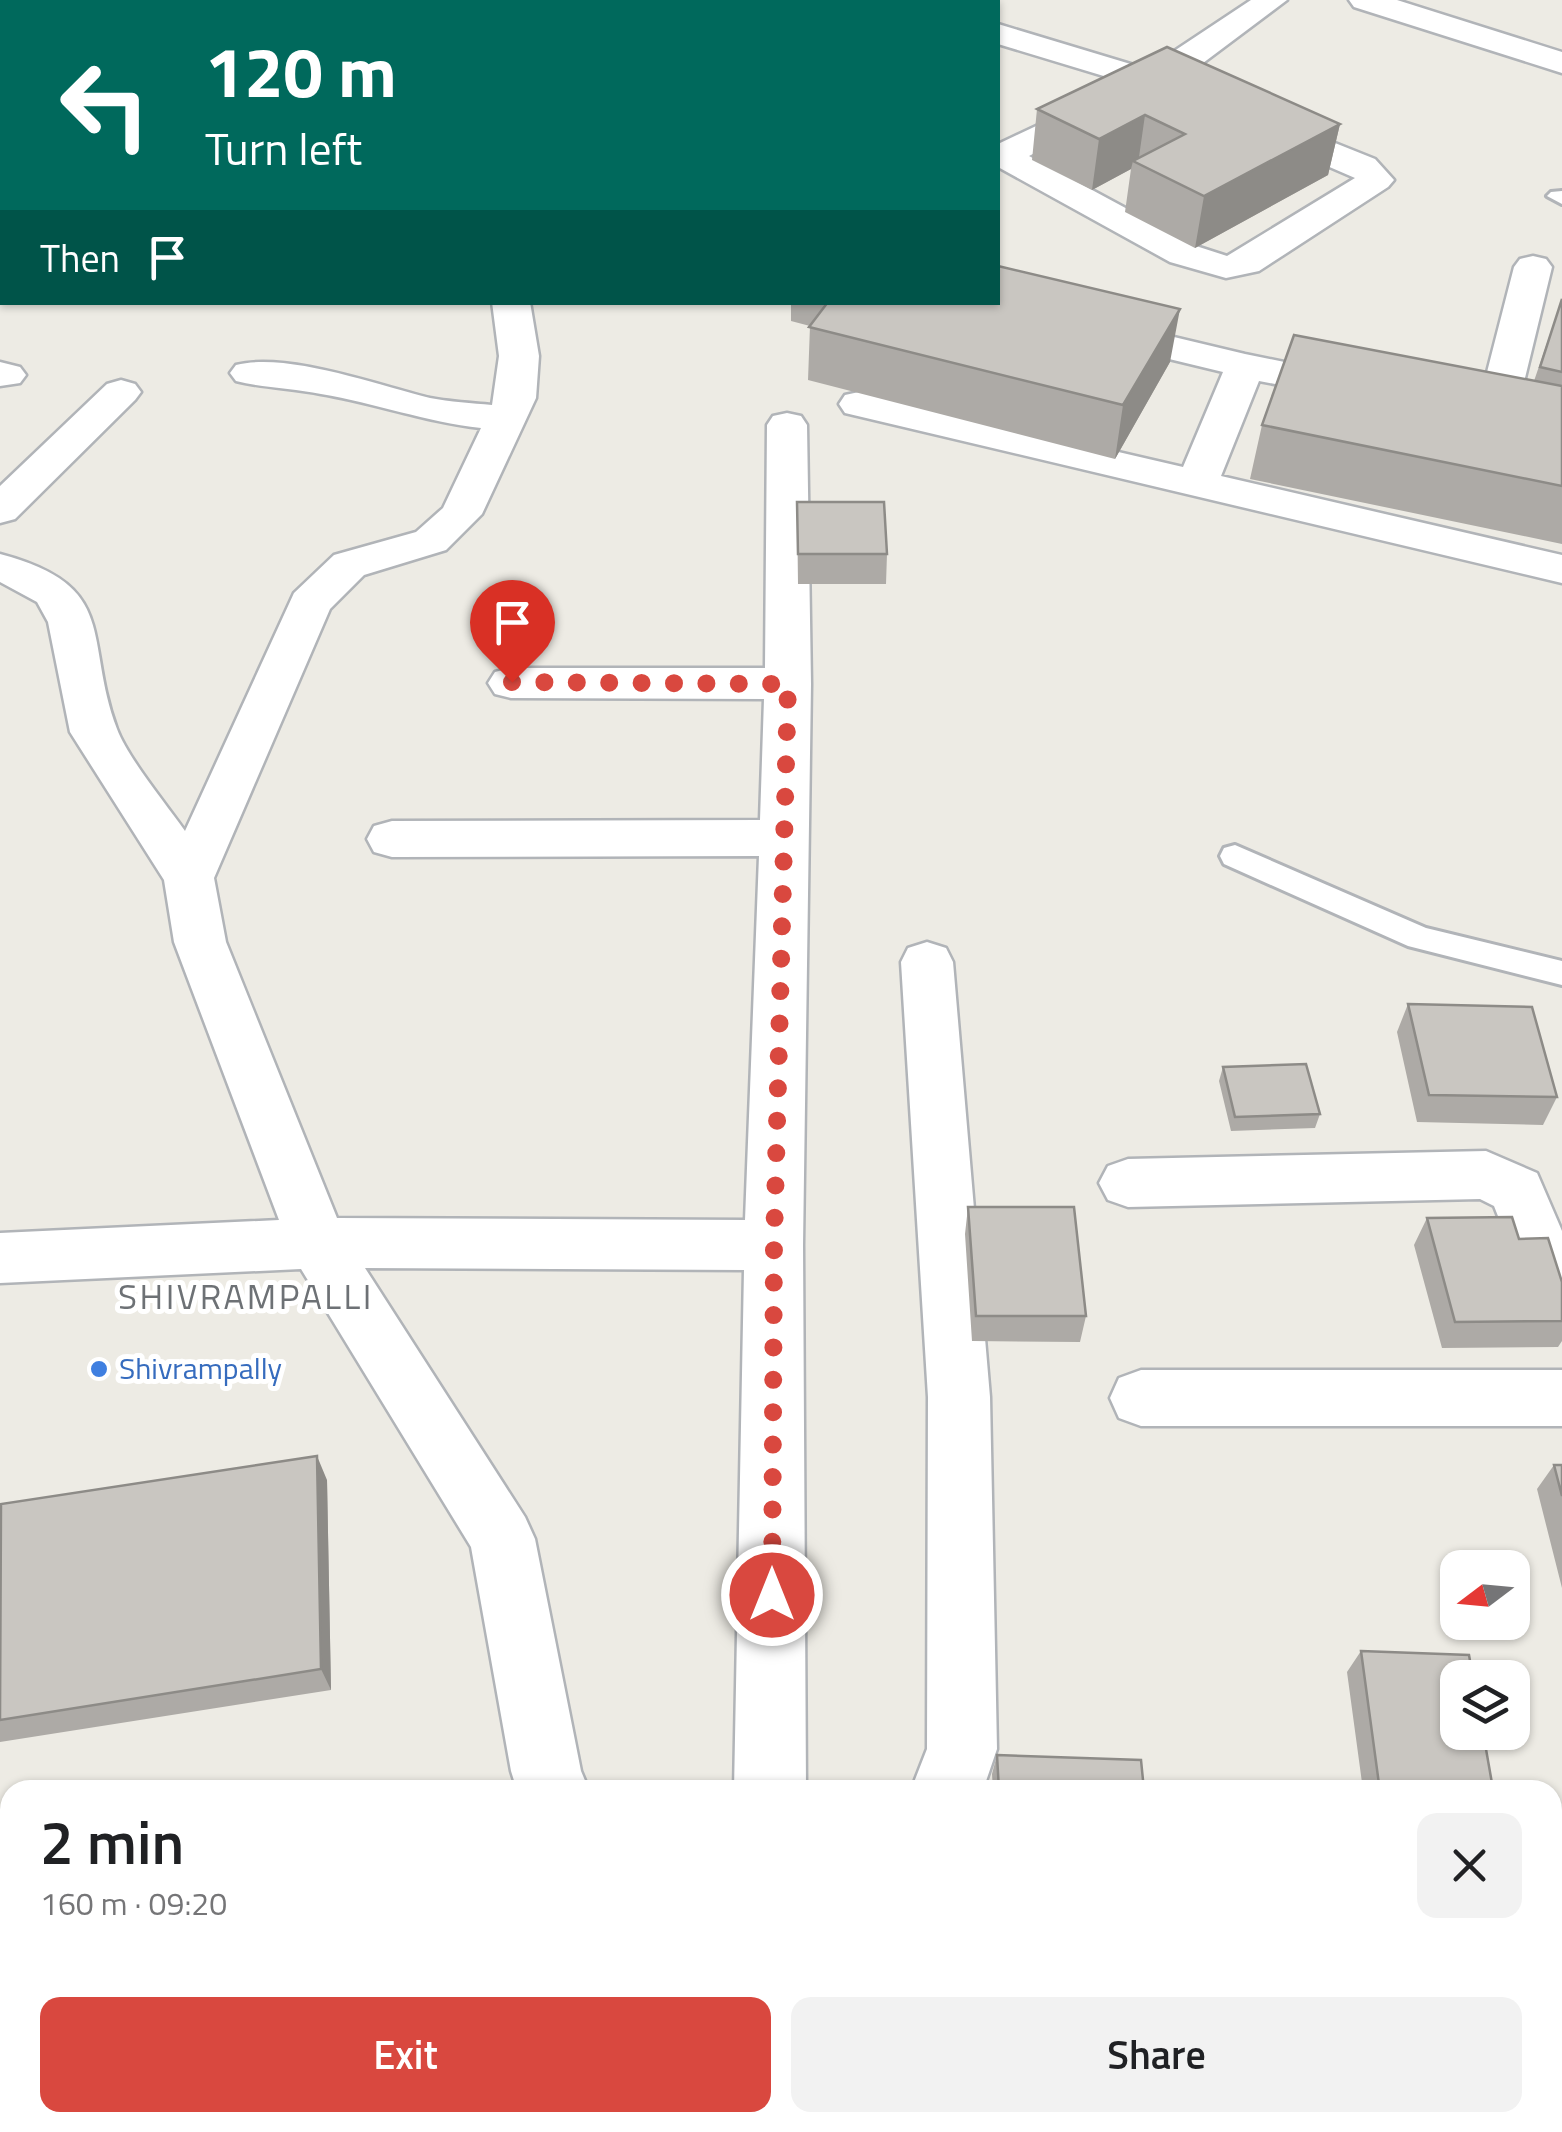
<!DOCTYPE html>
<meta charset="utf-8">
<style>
body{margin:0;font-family:"Titillium Web",sans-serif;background:#f2f2f2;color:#202124;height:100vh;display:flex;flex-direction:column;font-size:38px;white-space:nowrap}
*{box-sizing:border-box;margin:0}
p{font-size:32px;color:#757577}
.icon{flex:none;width:55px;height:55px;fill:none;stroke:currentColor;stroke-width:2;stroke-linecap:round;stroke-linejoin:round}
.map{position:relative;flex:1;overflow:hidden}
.panel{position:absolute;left:0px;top:1780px;width:1562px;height:352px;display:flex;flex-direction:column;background:#fff;border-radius:30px 30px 0 0;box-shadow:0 2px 8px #0004}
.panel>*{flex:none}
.banner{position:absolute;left:0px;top:0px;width:1000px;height:305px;box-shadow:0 2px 8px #0004;background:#00695c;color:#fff;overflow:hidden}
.needle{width:65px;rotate:254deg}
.fabs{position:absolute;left:1440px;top:1550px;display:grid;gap:20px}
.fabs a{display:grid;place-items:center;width:90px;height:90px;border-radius:20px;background:#fff;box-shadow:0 2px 8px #0004;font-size:50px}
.pin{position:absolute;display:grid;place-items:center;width:85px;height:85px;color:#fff;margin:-102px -42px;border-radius:50% 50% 50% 0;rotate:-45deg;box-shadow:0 0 10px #0007}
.pin .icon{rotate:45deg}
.me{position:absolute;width:110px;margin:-55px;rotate:0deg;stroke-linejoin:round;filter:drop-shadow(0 0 8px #0008)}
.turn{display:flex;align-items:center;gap:35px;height:210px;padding:0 40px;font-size:45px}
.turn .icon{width:130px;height:130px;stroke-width:2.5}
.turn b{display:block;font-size:70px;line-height:85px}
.then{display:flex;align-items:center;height:95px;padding:0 40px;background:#0003;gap:20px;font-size:38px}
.round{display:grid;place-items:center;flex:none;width:105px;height:105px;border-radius:20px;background:#f2f2f2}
.overview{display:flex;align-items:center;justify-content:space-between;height:170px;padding:0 40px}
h1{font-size:60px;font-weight:600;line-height:75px}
.cta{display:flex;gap:20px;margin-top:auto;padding:20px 40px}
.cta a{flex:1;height:115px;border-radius:20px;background:#d9483f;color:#fff;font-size:40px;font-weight:600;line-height:115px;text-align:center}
.cta a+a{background:#f2f2f2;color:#202124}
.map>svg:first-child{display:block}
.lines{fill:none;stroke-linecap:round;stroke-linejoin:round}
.lane-casing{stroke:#b1b4b8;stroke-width:6}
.street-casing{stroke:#b1b4b8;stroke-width:5}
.lane{fill:#fff;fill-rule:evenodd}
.street{fill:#fff;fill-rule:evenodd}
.wall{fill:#adaaa6}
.shaded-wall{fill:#8d8b87}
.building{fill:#c9c6c1;stroke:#8d8b87;stroke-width:2.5}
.route{stroke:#d9483f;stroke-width:18;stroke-dasharray:0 32.4}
.shop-dot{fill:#3f7fe0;stroke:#fff;stroke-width:4}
.labels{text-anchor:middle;stroke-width:10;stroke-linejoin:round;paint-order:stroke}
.shop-label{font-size:30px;fill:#366cbe;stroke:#fff;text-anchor:start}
.quarter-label{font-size:35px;letter-spacing:2.5px;fill:#6d7175;stroke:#fff}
</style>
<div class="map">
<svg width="1562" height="2132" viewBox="0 0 1562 2132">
<rect width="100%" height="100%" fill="#edebe4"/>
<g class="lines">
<defs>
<path id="lane" d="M1562,191V204L1547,196L1551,192Z
M1235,845L1426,928L1562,961V985L1408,946L1224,864L1220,856L1224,848Z"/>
<path id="street" d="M620,0H663L665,2H622Z
M869,0H907L909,2H871Z
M1251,0H1287L1187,75L1150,90L998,44V24L1147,69Z
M1349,0H1397L1562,52V73L1354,7Z
M1102,95L1114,98L1119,105L1114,112L1029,156L1196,246L1227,256L1355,178L1251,133L1246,126L1251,119H1275L1375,159L1394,180L1388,187L1259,271L1226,278L1170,262L998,167V144Z
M0,226L2,227V249L0,248Z
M1533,256L1546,259L1552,267L1516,415L1510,424L1496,427L1482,424L1476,415L1514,267L1520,259Z
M998,295L1245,354L1367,379L1373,387L1367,395L1353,399L1259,381L1221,476L1562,555V583L845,413L839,404L845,395L859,392L1183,467L1223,372L966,310L960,302H998Z
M492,302H530L539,356L536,398L482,514L446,550L364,575L330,609L214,878L226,942L337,1218L745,1220L759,856L392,857L374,852L367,839L374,826L392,821L760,820L764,699L511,698L495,694L488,683L495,672L511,668H765L767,425L773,416L787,413L801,416L807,425L811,684L803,1245L806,1790H734L744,1270L365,1268L525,1517L535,1539L581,1771L589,1790H517L511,1771L471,1547L301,1269L0,1283V1233L279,1220L174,942L164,880L70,732L48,622L37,602L0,582V554C121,586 83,638 117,729C128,758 166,804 185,831L294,593L334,555L416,532L443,508L481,428C426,422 375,403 321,394C293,388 264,388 236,381L230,373L236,365C287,352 377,385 430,398C450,402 472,403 492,405L499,356Z
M0,362L20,367L26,375L20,383L0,386Z
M121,380L135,384L141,392L135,400L15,519L0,523V486L107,384Z
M927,942L946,948L953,962L990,1397L997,1749L983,1790H911L927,1749L928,1397L901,962L908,948Z
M1486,1151L1537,1173L1562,1231V1333L1541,1325L1494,1206L1480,1199L1128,1207L1108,1200L1099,1183L1108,1166L1128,1159Z
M1141,1370H1562V1426H1141L1119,1418L1110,1398L1119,1378Z
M1552,1998H1562V2074H1552Z
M545,2122H623V2132H545Z"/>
</defs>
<use href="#lane" class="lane-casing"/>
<use href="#street" class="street-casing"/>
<use href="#lane" class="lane"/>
<use href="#street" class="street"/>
</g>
<path class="wall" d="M1037,109L1340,124L1328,175L1195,248L1125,212L1131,169L1092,190L1032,160Z
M1562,299V544L1250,479L1262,425L1534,381Z
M791,302H998L1170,362L1115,459L808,380L810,326L791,321Z
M797,502L887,554L886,584H798Z
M1408,1004L1557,1097L1543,1125L1417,1122L1397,1032Z
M1223,1067L1320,1114L1315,1128L1231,1131L1219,1081Z
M968,1207L1086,1316L1080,1342L972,1341L965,1234Z
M1427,1218L1519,1239L1562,1282V1341L1558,1347L1442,1348L1414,1245Z
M1554,1465H1562V1588L1537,1489Z
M327,1480L331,1690L0,1742V1518Z
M1361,1651L1493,1789L1492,1790H1363L1347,1672Z
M997,1755L1144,1790H993L992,1774Z
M1372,2122H1462L1464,2132H1374Z
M1493,2122H1552L1562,2132H1495Z"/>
<path class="shaded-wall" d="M1145,115L1138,164L1133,161L1131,169L1092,190L1099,139Z
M1340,124L1328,175L1195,248L1204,196Z
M1180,309L1170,362L1115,459L1123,405Z
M317,1456L327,1480L331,1690L321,1669Z"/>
<path class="building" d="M1167,47L1340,124L1204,196L1133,161L1185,134L1145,115L1099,139L1037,109Z
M998,266L1180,309L1123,405L809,327L828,302H998Z
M1562,299V372L1540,367Z
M1294,335L1562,386V486L1262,425Z
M797,502H884L887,554H798Z
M1408,1004L1532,1007L1557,1097L1429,1095Z
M1306,1064L1320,1114L1235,1117L1223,1067Z
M968,1207H1074L1086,1316H976Z
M1512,1217L1519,1239L1548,1238L1562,1282V1321L1455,1322L1427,1218Z
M317,1456L321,1669L0,1720L1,1504Z
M1554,1465H1562V1496Z
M1361,1651L1469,1655L1473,1678H1458V1732H1483L1493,1789L1379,1784Z
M997,1755L1141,1760L1144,1790H999Z
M1552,2097H1562V2132H1517L1515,2122H1552Z
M690,2122H833L834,2132H690Z
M1390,2122H1462L1464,2132H1392Z
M499,2125L500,2132H445Z"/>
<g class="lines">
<path class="route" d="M512,682L788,684L774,1244L772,1595"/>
</g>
<circle class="shop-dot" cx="99" cy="1369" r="10"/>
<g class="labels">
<g class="shop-label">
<text x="119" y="1379">Shivrampally</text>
</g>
<g class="quarter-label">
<text x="246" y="1309">SHIVRAMPALLI</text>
</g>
</g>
</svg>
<div class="fabs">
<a><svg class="needle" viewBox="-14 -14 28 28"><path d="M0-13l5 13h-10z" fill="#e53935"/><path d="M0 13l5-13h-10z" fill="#757577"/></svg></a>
<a><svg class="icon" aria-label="layers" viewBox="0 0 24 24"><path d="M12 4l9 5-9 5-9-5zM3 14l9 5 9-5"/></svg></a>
</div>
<div class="pin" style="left:512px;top:682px;background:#d93025"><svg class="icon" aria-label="arrive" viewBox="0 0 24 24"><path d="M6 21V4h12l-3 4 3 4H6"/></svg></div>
<svg class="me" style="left:772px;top:1595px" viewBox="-20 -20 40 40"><circle r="17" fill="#d9483f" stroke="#fff" stroke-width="3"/><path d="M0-11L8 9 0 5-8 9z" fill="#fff"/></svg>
<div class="banner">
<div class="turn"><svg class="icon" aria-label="left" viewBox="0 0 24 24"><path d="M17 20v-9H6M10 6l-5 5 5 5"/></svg><div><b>120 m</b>Turn left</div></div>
<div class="then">Then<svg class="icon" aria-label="arrive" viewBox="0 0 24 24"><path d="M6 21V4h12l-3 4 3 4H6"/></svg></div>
</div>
<section class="panel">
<div class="overview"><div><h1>2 min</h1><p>160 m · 09:20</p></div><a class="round"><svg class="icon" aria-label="close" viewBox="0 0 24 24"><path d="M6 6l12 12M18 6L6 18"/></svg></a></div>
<div class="cta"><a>Exit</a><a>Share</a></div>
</section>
</div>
